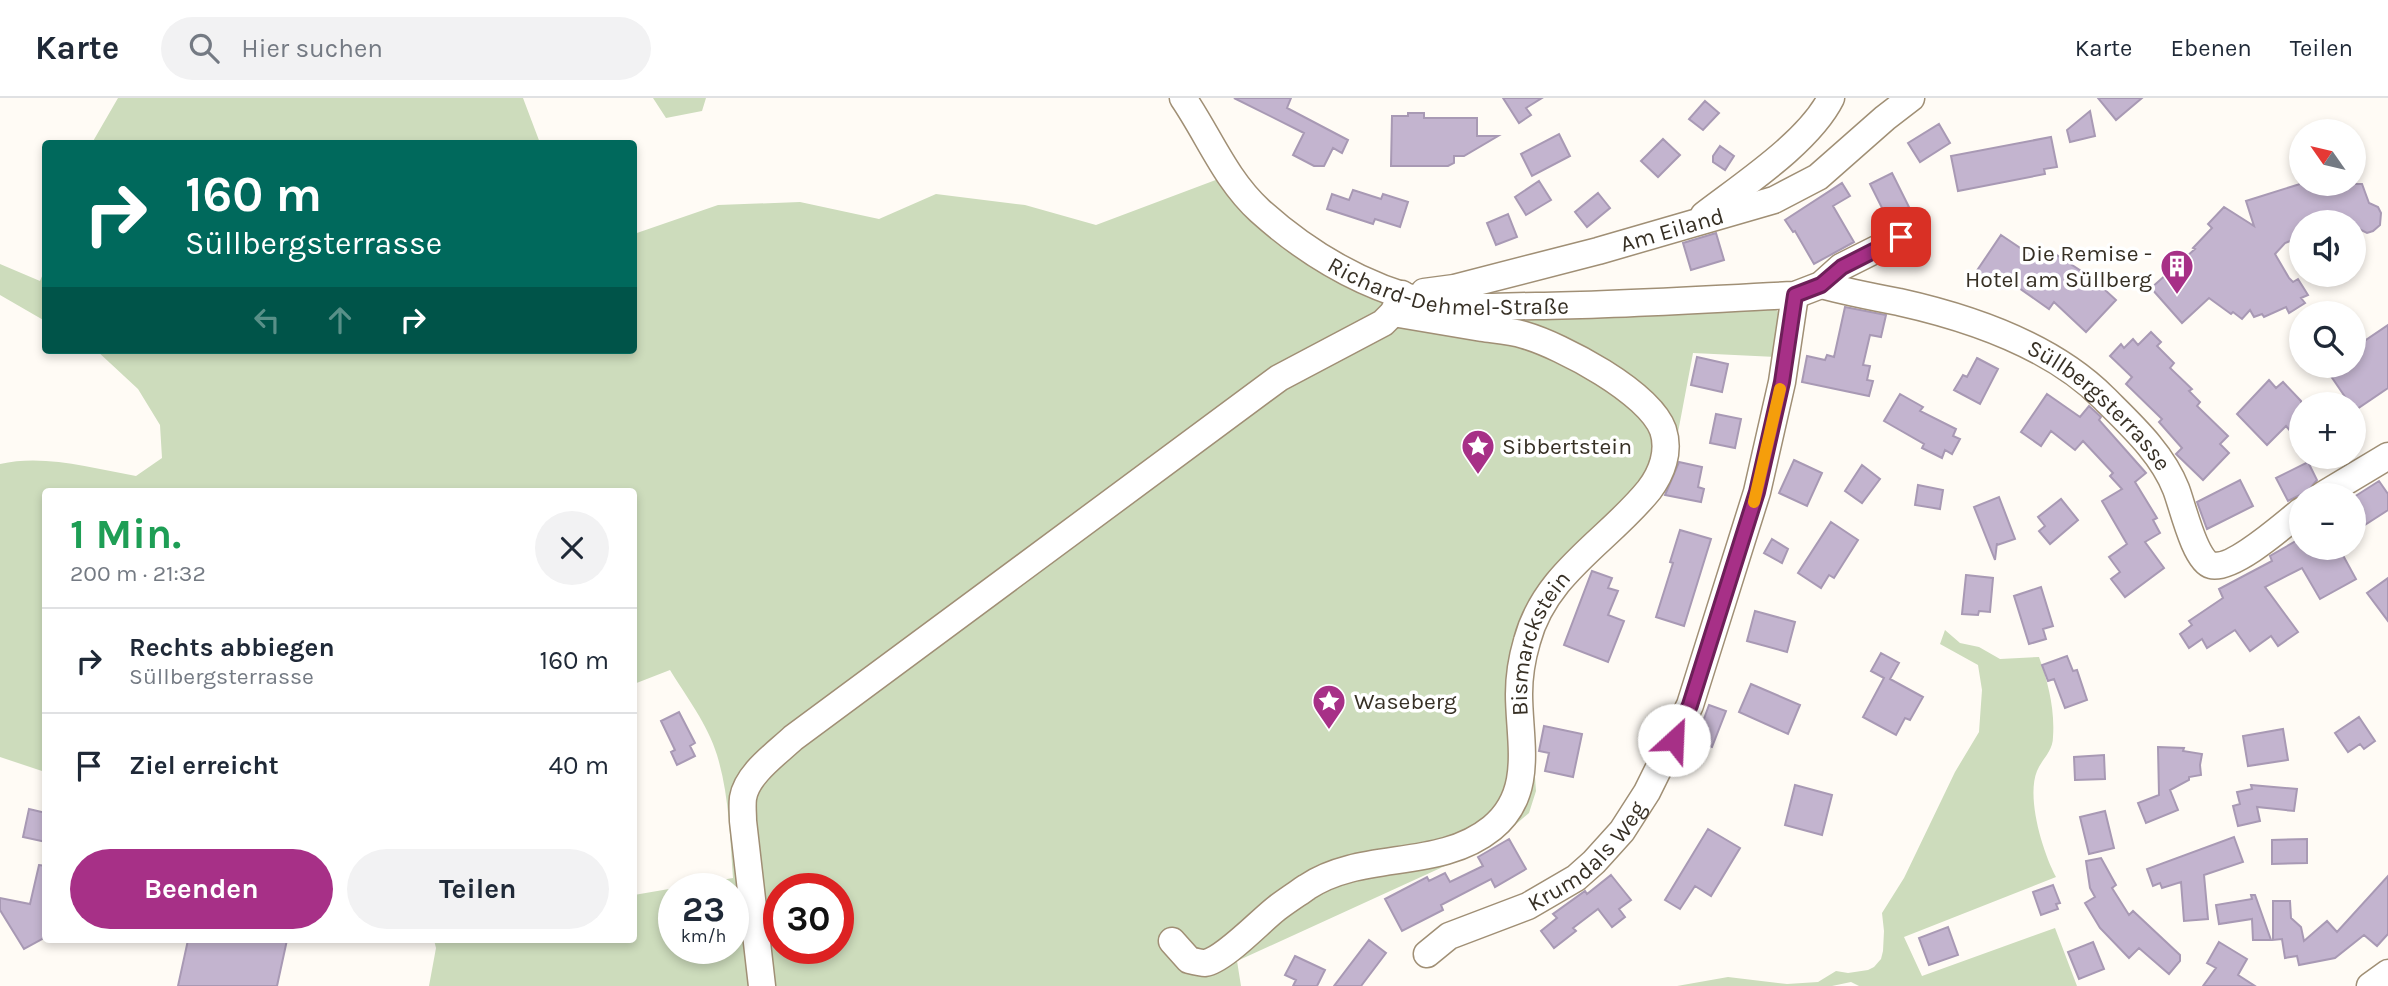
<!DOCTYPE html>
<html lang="de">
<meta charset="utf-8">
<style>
body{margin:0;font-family:Karla,sans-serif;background:#f2f2f3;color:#1f2937;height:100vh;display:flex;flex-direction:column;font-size:26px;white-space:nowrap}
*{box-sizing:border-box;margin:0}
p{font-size:23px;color:#747a83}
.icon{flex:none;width:38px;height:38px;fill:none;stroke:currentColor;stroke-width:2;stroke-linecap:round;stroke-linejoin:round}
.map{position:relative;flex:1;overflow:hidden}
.panel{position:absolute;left:42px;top:390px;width:595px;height:455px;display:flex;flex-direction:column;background:#fff;border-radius:7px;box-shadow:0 4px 10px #0003}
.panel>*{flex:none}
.top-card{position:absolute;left:42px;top:42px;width:595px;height:214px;border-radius:7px;box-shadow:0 4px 10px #0003;background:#00695c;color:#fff;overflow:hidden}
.needle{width:46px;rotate:304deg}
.controls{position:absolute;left:2289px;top:21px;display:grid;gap:14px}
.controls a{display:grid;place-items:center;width:77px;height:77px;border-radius:50%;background:#fff;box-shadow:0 4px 10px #0003;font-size:35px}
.speed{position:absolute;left:658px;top:775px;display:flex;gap:14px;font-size:35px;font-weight:700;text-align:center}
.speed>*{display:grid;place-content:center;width:91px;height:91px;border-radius:50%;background:#fff;box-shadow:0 4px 10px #0003;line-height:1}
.speed small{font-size:18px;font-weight:400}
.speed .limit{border:10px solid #d22;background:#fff;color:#111}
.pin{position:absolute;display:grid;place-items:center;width:60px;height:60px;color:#fff;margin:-30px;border-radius:14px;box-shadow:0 4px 10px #0006}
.me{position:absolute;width:77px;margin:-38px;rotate:25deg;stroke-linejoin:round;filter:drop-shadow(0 0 5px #0008)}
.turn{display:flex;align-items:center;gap:24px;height:147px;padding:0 28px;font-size:32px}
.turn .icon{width:91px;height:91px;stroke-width:2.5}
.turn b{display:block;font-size:49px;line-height:60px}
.lanes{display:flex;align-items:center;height:66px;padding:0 28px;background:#0003;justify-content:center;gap:35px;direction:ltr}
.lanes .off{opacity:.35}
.round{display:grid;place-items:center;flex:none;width:74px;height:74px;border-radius:37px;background:#f2f2f3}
.summary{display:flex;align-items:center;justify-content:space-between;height:119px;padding:0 28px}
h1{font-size:42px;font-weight:700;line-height:52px;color:#1e9e55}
.action{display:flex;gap:14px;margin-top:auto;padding:14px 28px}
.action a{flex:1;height:80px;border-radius:42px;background:#a73087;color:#fff;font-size:28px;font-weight:700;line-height:80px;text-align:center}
.action a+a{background:#f2f2f3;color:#1f2937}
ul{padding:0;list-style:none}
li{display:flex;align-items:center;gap:21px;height:105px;padding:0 28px;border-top:2px solid #e0e1e3}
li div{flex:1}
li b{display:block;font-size:26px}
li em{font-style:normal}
header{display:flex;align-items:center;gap:42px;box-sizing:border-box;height:98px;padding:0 35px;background:#fff;border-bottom:2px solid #e0e1e3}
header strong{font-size:33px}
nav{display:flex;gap:38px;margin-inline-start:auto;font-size:24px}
.search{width:490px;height:63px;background:#f2f2f3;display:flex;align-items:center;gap:18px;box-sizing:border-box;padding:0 24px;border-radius:38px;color:#747a83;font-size:26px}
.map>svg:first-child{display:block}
.green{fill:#cddcbc;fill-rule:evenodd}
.building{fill:#c3b4cf;stroke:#a899b4;stroke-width:2}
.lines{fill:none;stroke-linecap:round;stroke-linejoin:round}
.minor-casing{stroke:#a08f75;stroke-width:29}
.minor{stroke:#fff;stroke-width:26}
.route-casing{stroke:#6d1f58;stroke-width:18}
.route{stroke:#a73087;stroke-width:12}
.slow{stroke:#f59e0b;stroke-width:12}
.labels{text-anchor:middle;stroke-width:7;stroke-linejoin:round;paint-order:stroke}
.street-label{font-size:23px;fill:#373025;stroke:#fff}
.poi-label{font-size:23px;fill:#373025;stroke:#fff;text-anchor:start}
</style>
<header>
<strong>Karte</strong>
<div class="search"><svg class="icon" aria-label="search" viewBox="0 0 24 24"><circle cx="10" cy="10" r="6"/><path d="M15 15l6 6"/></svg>Hier suchen</div>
<nav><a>Karte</a><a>Ebenen</a><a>Teilen</a></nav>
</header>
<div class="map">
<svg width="2388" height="888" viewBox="0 0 2388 888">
<rect width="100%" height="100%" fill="#fffbf5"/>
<path class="green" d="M118,0H523L540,45H92Z
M653,0H706L702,13L666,20Z
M1221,80L1386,205L1774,210L1781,216L1776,259L1693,255L1676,345L1566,493L1545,530L1533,569L1531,622L1536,693L1529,715L1493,746L1237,863L1241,888H429L436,850L434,842H634V797L733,780C730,739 729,696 717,657C708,627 686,598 670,572L634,586V394H46L45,674L0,659V366C44,356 91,370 136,378L162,360L160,327L138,291L96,252H634V136L718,107L800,104L879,121L936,96L1025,107L1096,127ZM674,791H733V850H674ZM779,791H838V850H779Z
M0,166L40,183L45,171V223L0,197Z
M1945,532L1960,545L1979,549L2000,561L2039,559C2048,584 2055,611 2053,639C2053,653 2042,661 2037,673C2026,700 2043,755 2056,779L1904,839L1922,878L2055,830L2077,888H1859L1851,884L1832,888H1677L1728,879L1787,886L1818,884L1836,873L1848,875L1868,872L1874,869L1881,861L1883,853L1884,833L1882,815L1904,780L1955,674L1979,634L1982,592L1978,567L1940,546Z"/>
<path class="building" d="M1234,0H1291L1287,10L1348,42L1342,55L1333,50L1324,68H1314L1293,57L1304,35Z
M1503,0H1542L1526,10L1531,17L1519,25Z
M2098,0H2142L2116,22Z
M1705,3L1719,15L1703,32L1689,21Z
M2090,13L2095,38L2070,44L2067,32Z
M1408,15H1424V20H1477V38H1498L1464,58H1454V65L1448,68H1391L1392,18H1408Z
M1939,26L1950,45L1920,64L1908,45Z
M1559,36L1570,58L1532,78L1521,56Z
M2051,39L2057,69L2044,71L2045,76L1958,93L1951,58Z
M1663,41L1680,57L1658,79L1641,63Z
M1720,48L1734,58L1725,72L1713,64V58Z
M1892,75L1909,109L1887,120L1870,86Z
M1539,83L1551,102L1526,117L1515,99Z
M1842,85L1850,98L1833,108L1854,144L1814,166L1795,133L1793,134L1785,122Z
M2300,86H2362L2369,105L2378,109L2381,115L2380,127L2373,133L2367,135L2359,131L2354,124L2349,122L2342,124H2301V139L2285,145L2275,156L2289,180L2293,184L2298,181L2308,197L2301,200L2305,205L2289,215L2286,209L2264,219L2262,216L2254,219L2250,212L2242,221L2233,214L2231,216L2209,200L2182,225L2151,190L2195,151L2193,150L2212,130L2208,126L2224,109L2254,128L2246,103Z
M1353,92L1381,101L1383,96L1408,104L1400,129L1375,121L1373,126L1327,111L1332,96L1349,102Z
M1598,95L1610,110L1587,129L1575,114Z
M1508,116L1517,139L1496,147L1487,125Z
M1716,135L1724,162L1691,172L1683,145Z
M2001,137L2041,164L2049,152L2092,180L2116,202L2086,234L2054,204L2049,211L2006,181L2000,190L1976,174Z
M1845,209L1886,217L1881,239L1870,237L1863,267L1870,268L1867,282L1873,283L1869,298L1802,284L1807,258L1825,262L1827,257L1834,259Z
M2388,227V290L2354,313V306H2350L2324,268H2354V250Z
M2151,234L2161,244L2157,248L2174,265L2170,270L2192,291L2189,293L2200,304L2197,308L2228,338L2220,346L2229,355L2203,382L2176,356L2182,350L2159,324L2162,321L2126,286L2132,279L2110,258L2121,246L2124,250L2133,241L2138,247Z
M1697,259L1728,266L1722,294L1691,287Z
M1977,260L1998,271L1980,306L1954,292L1963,277L1967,279Z
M2269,282L2276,290L2283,284L2301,303V324L2291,334L2286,328L2267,347L2237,316Z
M1900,296L1923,309L1920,313L1956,331L1953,338L1960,341L1952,356L1945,352L1942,360L1922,350L1924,346L1884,323Z
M2047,296L2080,319L2089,308L2101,319L2099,322L2146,375L2135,384L2157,420L2153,422L2160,435L2145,444L2164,470L2125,499L2111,481L2120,474L2109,459L2127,446L2102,403L2122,391L2110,378L2113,375L2083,343L2075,352L2051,333L2041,348L2021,334Z
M1716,316L1741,321L1735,350L1710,345Z
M1794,362L1822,375L1807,408L1779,395Z
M1679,364L1702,369L1698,389L1704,391L1701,404L1665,397Z
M2308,364L2317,382L2308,393L2288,403L2276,380Z
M1862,367L1880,381L1862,405L1845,393Z
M2240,382L2253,408L2207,431L2197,404Z
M2379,383L2388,396V412L2354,434V399Z
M1918,387L1943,392L1940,411L1915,407Z
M1999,399L2015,441L1997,447V445L1995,462L1974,409Z
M2061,401L2078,422L2050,446L2039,433L2045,428L2038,419Z
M1831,424L1858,442L1834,480L1829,477L1821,490L1798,475Z
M1680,432L1711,441L1684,528L1656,519L1673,465L1670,464Z
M2301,440V450H2339L2356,481L2320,501L2302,470L2265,489L2298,534L2278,548L2271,538L2250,553L2235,532L2207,550L2202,541L2189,550L2180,536L2192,527L2189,523L2223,500L2219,491L2272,463L2270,458Z
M1772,441L1788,451L1782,465L1764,455Z
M1592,473L1612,480L1608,490L1618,493L1608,517L1624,523L1608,564L1564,547Z
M1966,477L1993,480L1990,514L1979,513L1978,517L1962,516Z
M2388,480V523L2367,495Z
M2041,489L2053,528L2043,531L2046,541L2029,546L2014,498Z
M1755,513L1795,524L1787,554L1747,543Z
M1881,555L1899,565L1890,581L1923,599L1910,622L1905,620L1896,637L1863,619L1884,580L1871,573Z
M2067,558L2073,573L2077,572L2087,602L2065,610L2054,581L2048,583L2042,567Z
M1751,586L1800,607L1788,636L1739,614Z
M1709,607L1726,613L1712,649L1696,643Z
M679,614L695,645L690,648L695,658L677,667L671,654L675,652L661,623Z
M2359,619L2375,643L2364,651L2360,646L2348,654L2335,635Z
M1544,628L1582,636L1573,679L1545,673L1549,655L1539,653Z
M2283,631L2288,662L2248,668L2243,638Z
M2158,649L2184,650L2183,653L2202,656L2200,667L2201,677L2189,679V682L2170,692L2178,712L2146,725L2138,705L2159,697Z
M2104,657L2105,681L2075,682L2074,659Z
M1795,687L1832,697L1822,737L1785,727Z
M2251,687L2297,691L2294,713L2257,709L2260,723L2238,728L2233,708L2240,706L2237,694L2252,691Z
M29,711L46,715V744L23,739Z
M2105,713L2114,750L2089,756L2080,719Z
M1708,731L1740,750L1711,798L1695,788L1680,811L1665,802Z
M2234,739L2243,764L2204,777L2208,821L2184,823L2181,784L2162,790L2160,785L2153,788L2147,771Z
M1509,741L1526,771L1495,789L1491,781L1441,807L1443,812L1402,833L1385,801L1427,779L1429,783L1445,775L1450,784L1483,768L1478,759Z
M2307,741V765L2272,766V742Z
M2101,760L2116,787L2112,790L2129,817L2133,813L2180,857V863L2169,876L2139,850L2129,860L2100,830L2085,805L2095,799L2090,790L2086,763Z
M39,767L46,768V839L24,851L0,812V800L30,806Z
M1611,777L1631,802L1619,811L1625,819L1612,829L1598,811L1573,830L1576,833L1554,850L1541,833L1557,820L1553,816L1585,793L1587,796Z
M2388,778V836L2377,848L2364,837L2335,860L2299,867L2297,858L2285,860L2282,841L2273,842V803H2290L2291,820L2301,829L2304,843L2327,823L2337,834Z
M2053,787L2060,805L2056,806L2058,811L2041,817L2033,794Z
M2251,797H2255L2271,842H2253L2252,821L2219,826L2216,807L2252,801Z
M1948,829L1958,857L1929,867L1919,840Z
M188,842H287L277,888H178Z
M1369,842L1386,855L1361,888H1334Z
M2093,844L2104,871L2079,881L2068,854Z
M2219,844L2247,861L2238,877L2255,888H2203L2216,870L2207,865Z
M1295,858L1325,872L1317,888H1293L1296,882L1285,877Z"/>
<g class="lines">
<defs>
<g id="minor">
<path id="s1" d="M1183,0C1209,38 1225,81 1260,113C1309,157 1366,190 1430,205C1464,212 1502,208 1536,208C1623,207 1709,201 1795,197L1821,187L1841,169L1901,139"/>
<path d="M1704,117C1743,87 1809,44 1831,0"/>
<path id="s2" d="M1821,187C1847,194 1873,199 1899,204C1971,220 2051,247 2104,300C2131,327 2162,355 2176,391C2182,406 2195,463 2211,467C2232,473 2285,426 2301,413"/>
<path id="s3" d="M1424,194L1454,190L1598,153L1774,102L1818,79L1885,20L1911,0"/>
<path d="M2323,397L2388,358"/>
<path id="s4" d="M1172,843L1189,862C1193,863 1201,865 1205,865C1224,862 1260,823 1277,810C1286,803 1297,796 1307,789C1363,752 1439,773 1492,730C1535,695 1519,643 1519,596C1519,578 1522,560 1527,543C1545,475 1608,443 1649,392C1662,375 1670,353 1663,332C1649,294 1562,248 1524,237C1511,233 1496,232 1482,230C1452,225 1422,220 1393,215"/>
<path id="s5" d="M1427,856L1449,838L1528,808L1576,780L1594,764L1622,733L1647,694L1690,607L1757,394L1782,284L1795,197"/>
<path d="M762,888L743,723C743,716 742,708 743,700C747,676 776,656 793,640L1279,280L1383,225L1393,215L1402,196"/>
<path d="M2370,888L2388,875"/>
</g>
</defs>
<use href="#minor" class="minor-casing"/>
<use href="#minor" class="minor"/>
</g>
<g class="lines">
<defs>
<path id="route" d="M1674,642L1690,607L1757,394L1782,284L1795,197L1821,187L1842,169L1901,139"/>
</defs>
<use href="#route" class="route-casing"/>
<use href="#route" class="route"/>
<path class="slow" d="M1754,404L1780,291"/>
</g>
<defs>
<symbol id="building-pin" viewBox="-11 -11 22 30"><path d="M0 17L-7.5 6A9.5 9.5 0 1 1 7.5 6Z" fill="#a73087" stroke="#fff"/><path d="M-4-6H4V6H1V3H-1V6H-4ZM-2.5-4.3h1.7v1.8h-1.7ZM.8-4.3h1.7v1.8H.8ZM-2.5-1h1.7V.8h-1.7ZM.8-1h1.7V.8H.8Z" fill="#fff"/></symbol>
<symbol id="sight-pin" viewBox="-11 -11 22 30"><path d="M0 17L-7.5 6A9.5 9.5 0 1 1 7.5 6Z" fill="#a73087" stroke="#fff"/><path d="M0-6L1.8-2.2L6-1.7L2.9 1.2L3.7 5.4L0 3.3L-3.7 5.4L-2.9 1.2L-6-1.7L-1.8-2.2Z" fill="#fff"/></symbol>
</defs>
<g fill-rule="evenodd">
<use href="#building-pin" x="2158" y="149" width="38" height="52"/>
<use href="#sight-pin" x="1459" y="329" width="38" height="52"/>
<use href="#sight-pin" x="1310" y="584" width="38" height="52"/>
</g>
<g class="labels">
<g class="street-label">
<text dy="8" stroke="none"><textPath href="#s3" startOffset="256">Am Eiland</textPath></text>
<text dy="8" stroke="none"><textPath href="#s1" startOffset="348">Richard-Dehmel-Straße</textPath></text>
<text dy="8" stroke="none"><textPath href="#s2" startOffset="310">Süllbergsterrasse</textPath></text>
<text dy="8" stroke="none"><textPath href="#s4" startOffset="564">Bismarckstein</textPath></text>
<text dy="8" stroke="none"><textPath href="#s5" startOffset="191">Krumdals Weg</textPath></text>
</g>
<g class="poi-label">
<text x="2152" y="163" text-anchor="end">Die Remise -<tspan x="2152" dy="26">Hotel am Süllberg</tspan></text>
<text x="1502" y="356">Sibbertstein</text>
<text x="1354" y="611">Waseberg</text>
</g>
</g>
</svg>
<div class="controls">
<a><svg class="needle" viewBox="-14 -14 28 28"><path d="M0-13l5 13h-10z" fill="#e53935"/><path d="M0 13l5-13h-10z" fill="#747a83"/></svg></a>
<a><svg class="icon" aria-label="sound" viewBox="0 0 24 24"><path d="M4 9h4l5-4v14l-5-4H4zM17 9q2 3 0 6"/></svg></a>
<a><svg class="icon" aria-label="search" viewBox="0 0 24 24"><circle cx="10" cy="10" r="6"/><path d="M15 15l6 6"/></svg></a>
<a>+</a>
<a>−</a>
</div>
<div class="speed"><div>23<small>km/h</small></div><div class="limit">30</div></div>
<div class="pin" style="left:1901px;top:139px;background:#d93025"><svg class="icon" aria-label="arrive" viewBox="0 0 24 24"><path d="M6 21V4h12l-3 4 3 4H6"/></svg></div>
<svg class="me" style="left:1674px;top:642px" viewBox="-20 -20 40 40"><circle r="19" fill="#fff"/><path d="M0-13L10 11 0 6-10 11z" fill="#a73087"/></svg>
<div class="top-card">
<div class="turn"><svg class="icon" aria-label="right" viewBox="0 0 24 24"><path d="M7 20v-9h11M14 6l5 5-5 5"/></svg><div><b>160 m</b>Süllbergsterrasse</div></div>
<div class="lanes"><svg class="icon off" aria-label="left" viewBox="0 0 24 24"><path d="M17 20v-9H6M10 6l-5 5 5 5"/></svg><svg class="icon off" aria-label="ahead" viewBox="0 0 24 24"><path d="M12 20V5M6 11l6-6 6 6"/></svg><svg class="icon" aria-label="right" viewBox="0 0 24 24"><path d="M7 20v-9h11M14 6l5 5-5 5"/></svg></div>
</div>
<section class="panel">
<div class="summary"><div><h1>1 Min.</h1><p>200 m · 21:32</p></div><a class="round"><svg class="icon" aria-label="close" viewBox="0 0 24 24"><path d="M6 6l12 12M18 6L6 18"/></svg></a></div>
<ul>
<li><svg class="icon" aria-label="right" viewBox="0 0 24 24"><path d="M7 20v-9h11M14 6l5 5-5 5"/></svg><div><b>Rechts abbiegen</b><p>Süllbergsterrasse</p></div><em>160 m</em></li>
<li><svg class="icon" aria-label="arrive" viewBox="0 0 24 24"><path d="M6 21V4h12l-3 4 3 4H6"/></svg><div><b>Ziel erreicht</b></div><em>40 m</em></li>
</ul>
<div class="action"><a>Beenden</a><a>Teilen</a></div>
</section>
</div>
